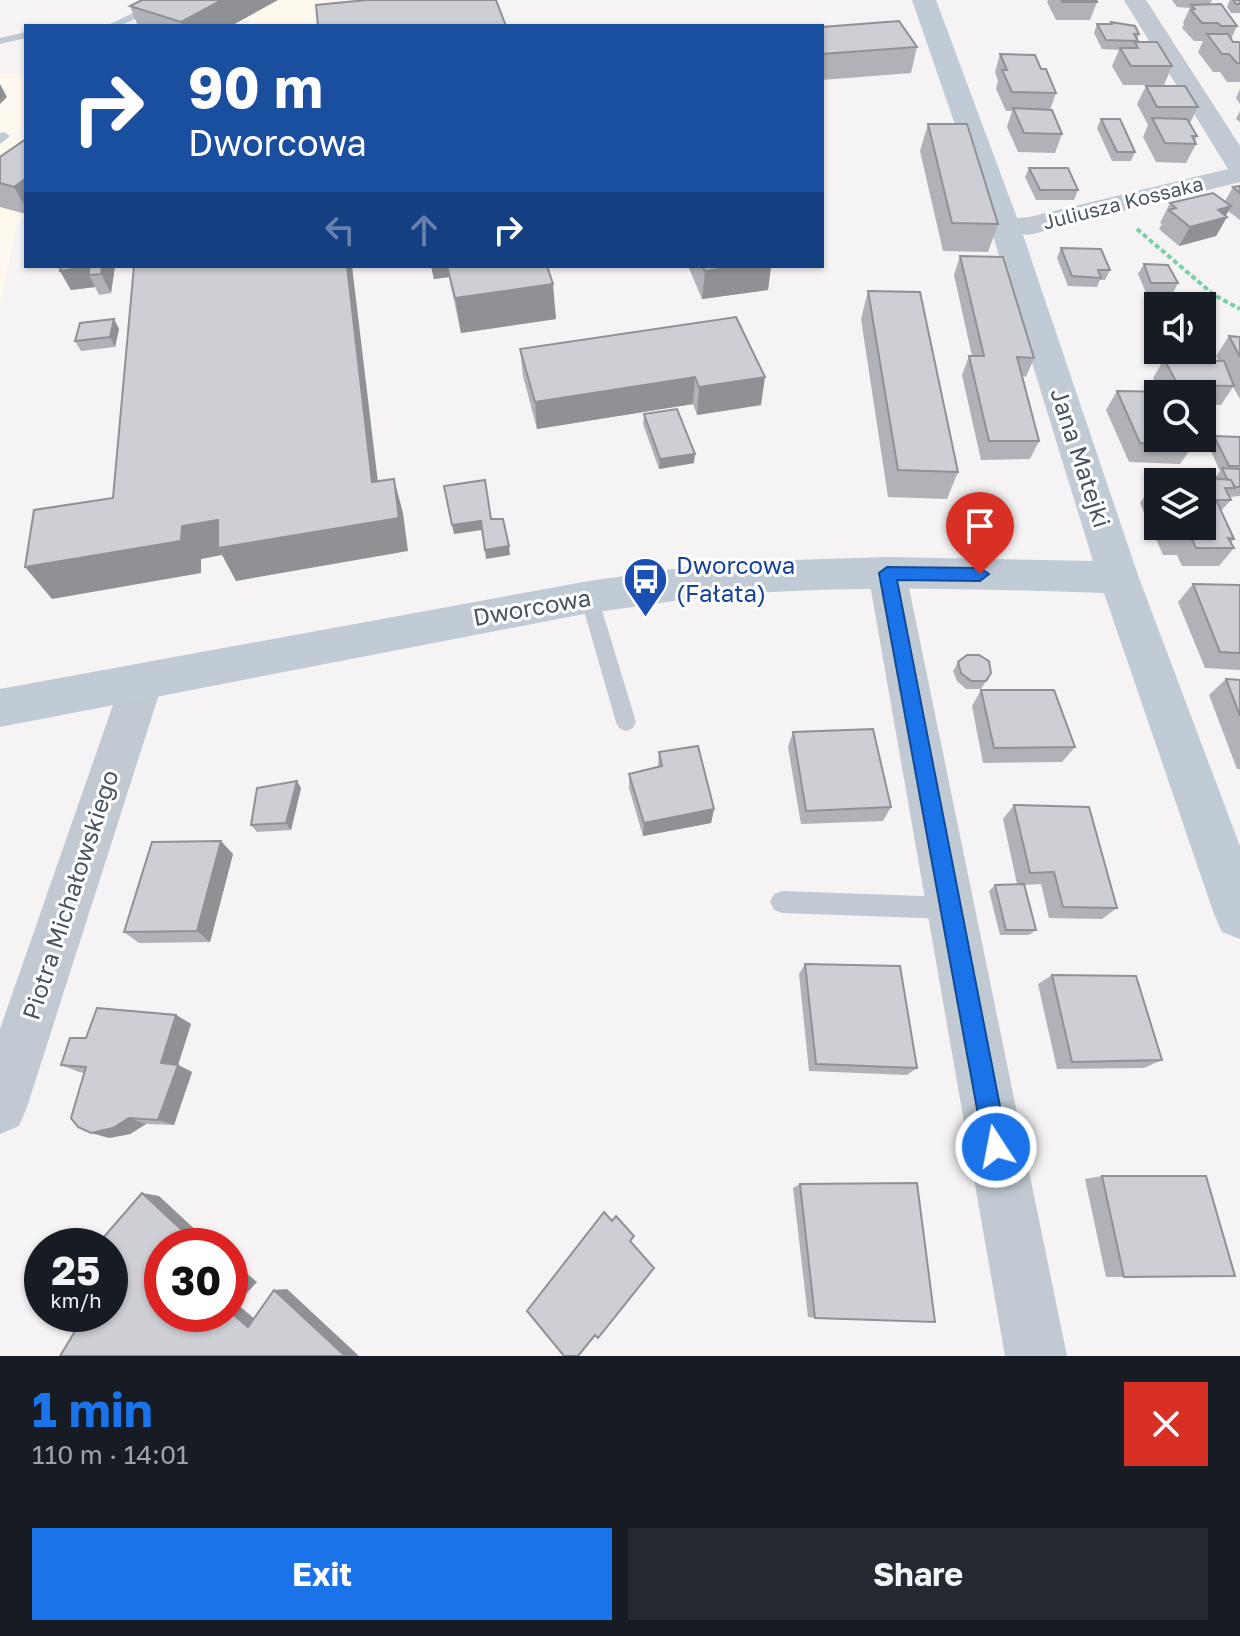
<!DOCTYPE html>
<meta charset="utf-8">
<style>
body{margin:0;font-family:"Golos Text",sans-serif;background:#242831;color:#f1f3f6;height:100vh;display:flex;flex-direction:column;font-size:30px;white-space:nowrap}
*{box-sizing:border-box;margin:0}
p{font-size:26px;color:#9ea1a6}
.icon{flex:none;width:44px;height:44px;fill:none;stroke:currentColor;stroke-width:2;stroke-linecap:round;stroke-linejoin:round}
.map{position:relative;height:1356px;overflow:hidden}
.drawer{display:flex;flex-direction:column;background:#171b24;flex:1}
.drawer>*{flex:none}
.banner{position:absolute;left:24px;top:24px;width:800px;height:244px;border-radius:0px;box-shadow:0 2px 6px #0004;background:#1a4fa0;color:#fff;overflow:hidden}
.tools{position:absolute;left:1144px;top:292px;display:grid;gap:16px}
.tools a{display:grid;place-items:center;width:72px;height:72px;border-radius:0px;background:#171b24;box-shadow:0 2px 6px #0004;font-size:40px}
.speed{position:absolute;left:24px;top:1228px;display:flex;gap:16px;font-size:40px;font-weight:700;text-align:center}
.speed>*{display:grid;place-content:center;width:104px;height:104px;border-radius:50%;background:#171b24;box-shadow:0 2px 6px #0004;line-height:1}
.speed small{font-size:20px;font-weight:400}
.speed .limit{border:12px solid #d22;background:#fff;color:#111}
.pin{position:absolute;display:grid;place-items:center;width:68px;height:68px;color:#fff;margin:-82px -34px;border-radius:50% 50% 50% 0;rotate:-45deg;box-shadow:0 0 8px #0007}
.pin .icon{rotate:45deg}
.me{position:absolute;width:88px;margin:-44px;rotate:349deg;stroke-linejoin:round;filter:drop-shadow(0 0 6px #0008)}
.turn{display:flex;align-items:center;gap:28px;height:168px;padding:0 32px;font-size:36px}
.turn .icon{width:104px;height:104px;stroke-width:2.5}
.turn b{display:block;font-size:56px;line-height:68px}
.lanes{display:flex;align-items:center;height:76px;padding:0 32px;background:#0003;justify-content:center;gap:40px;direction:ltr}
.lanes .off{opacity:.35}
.round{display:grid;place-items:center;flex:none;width:84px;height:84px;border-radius:0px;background:#242831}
.head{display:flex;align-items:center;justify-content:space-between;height:136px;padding:0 32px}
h1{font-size:48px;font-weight:700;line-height:60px;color:#1a73e8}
.button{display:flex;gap:16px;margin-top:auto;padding:16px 32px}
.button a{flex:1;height:92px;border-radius:0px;background:#1a73e8;color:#fff;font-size:32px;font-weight:700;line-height:92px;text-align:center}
.button a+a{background:#242831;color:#f1f3f6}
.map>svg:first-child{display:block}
.commercial{fill:#fdf9ef}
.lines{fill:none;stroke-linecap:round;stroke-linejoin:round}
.path{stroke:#7ad0a6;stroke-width:4;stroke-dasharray:5 3;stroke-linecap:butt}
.lane{fill:#c1cad2;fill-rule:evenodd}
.street{fill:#c1cad2;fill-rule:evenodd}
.secondary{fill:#c1cbd6;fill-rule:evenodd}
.wall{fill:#b0b2b7}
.shaded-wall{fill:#909195}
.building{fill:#cdcfd5;stroke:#909195;stroke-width:2}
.route{fill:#1a73e8;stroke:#114b97;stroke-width:2}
.labels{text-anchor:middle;stroke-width:6;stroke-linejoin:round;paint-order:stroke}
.far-street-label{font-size:20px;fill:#4a5661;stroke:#fff}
.street-label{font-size:24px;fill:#4a5661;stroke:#fff}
.transit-label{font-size:24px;fill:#164399;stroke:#fff;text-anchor:start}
</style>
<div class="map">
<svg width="1240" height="1356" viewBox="0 0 1240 1356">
<rect width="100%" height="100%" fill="#f5f3f3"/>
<path class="commercial" d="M188,0H334L318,22L309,26H246L249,24L246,17L139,26Z
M0,74H26V217L17,224L0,305Z"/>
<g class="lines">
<path class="path" d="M1137,229L1214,295L1240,309"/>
<path class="lane" d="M160,0H174L120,26H106Z
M26,32V38L0,44V38Z
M4,132L10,136L0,144V133Z
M589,590L596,592L598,597L636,722L633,728L626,731L619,728L616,722L580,597L582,592Z
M782,891L950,897L958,900L962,908L958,916L950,919L782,913L774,910L770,902L774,894Z"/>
<path class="street" d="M1124,0H1146L1240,146V182L1029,235L995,232L991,226L995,220L1029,217L1228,169Z
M887,558L901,562L906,573L1067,1356H1005L868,573L873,562Z
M142,664L157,669L163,682L27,1107L19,1126L0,1134V1029L121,682L127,669Z"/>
<path class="secondary" d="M912,0H936L1020,226L1139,578L1240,846V939L1222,932L1214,914L1104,593C979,589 853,585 727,595C681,599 635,607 589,613L0,727V689L589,581L687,567L793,560L886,557L1093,561L990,226Z"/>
</g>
<path class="wall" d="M1048,0H1096L1097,2L1090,20H1056L1047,2Z
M1172,0H1212L1210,4L1237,26L1231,39L1233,42H1240V82H1227L1220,72H1213L1198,52L1203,41H1194L1182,28L1184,24L1183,23L1190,8L1177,7Z
M1230,0H1240V13H1231L1227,7Z
M130,6L231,26H138Z
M1111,22L1139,34L1137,42L1172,66L1164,85H1123L1112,66L1119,50L1102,49L1094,33L1097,24H1110Z
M822,27L917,47L911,73L822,80Z
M1000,54L1041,69L1056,93L1050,110L1062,134L1055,153L1018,152L1007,127L1012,111H1006L996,89L998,81L995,72Z
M1146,86L1198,107L1190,123L1197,136L1195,141L1196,144L1186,163L1156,162L1143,137L1148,125L1137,104Z
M1240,89V104L1236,98Z
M1240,111V122L1236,119Z
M1101,119L1135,152L1131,161H1112L1097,128Z
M928,124L998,224L988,252L943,251L920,151Z
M26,139V214L0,207V157Z
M1029,168L1078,190L1074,200H1036L1025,177Z
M1240,186V220L1228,211L1226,216L1227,217L1216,236L1179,246L1159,229L1162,224L1160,223L1170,203L1225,201L1233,187Z
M1061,248L1110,270L1105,280H1100L1097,287L1068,286L1057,258Z
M960,256L1034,358L1026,377L1023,376L1039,441L1030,459L981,460L962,375L969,356H972L954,275Z
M1144,264L1178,283L1173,293H1146L1138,274Z
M61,266H115L111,293L99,295L95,287L71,290L60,271Z
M431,266H547L556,319L461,333L449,277L434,279Z
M688,266H771L768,290L702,299Z
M868,291L958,472L947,499L888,497L861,319Z
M736,317L761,405L697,415L693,404L537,429L523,376L520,349Z
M114,319L119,329L115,347L81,351L75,341Z
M1229,336L1240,337V399L1233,387L1221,405L1202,404V394H1158L1193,446L1180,464L1129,462L1106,410L1117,391L1160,392L1153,378L1164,359L1219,361L1216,356Z
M644,414L694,463L659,469L643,424Z
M1214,436L1240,437V496L1229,497L1231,500L1221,511L1234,539L1231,543L1234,548L1219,566H1182L1177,555H1163L1140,503L1152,485H1158V526H1202V482H1192L1196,477L1215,478L1220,471L1208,445Z
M1193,584L1240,585V670L1205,668L1178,602Z
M958,662L991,673L981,689H966L957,681L953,671Z
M1226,679L1240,680V769H1237L1209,695Z
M981,690L1075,747L1062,762L983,763L972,706Z
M793,732L891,807L883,821L801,824L788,747Z
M659,752L714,809L711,823L643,836L629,788V774L658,766Z
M301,788L291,830L257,832L251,825Z
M1014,805L1117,908L1102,919L1049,918L1041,884L1025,885L1036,930L1029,935H1000L989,891L995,885L1017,884L1003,819Z
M233,854L210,942L139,943L124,932Z
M805,964L917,1068L907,1075L809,1071L799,974Z
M1052,975L1162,1060L1144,1068L1057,1069L1038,984Z
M176,1015L191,1024L178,1065L192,1072L174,1125L146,1124L130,1134L109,1138L84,1073L79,1072L61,1065L86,1038Z
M1102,1176L1235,1276L1106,1277L1085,1179Z
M800,1184L815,1318L808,1317L793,1188Z"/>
<path class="shaded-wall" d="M222,0H278L231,26H182L181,22Z
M0,84L7,97L0,104Z
M26,178V208L14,187Z
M1231,206L1225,217H1227L1216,236L1179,246L1190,227L1218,210Z
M102,266H115L111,293L101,274Z
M347,266H352L382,516L372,482Z
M431,266H447L449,277L434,279Z
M744,266H771L768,290L702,299L705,271Z
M89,267V275L95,287L71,290L60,271Z
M553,284L556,319L461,333L455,298Z
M114,319L119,329L115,347L110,337Z
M695,377L693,404L537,429L535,402Z
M765,377L761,405L697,415L699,387Z
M695,454L694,463L659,469L660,459Z
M394,479L403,513L408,551L236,581L222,555L201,559V573L52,599L25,567L182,526Z
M481,521L482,530L454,534L452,525Z
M509,546L510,555L486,559L485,550Z
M297,781L301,788L291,830L286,823Z
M714,809L711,823L643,836L644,823Z
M221,841L233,854L210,942L197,931Z
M176,1015L191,1024L178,1065L192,1072L174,1125L158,1120L161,1063Z
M129,1118L146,1124L130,1134L109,1138L91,1133Z
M142,1193L159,1196L200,1234L189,1246H171Z
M230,1259L257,1282L237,1304L262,1325L248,1327L230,1312Z
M287,1289L359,1356H345L274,1290Z"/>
<path class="building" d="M142,0H222L181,22L130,6Z
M367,0H496L506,26H318L316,5Z
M1062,0H1096L1097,2H1062Z
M1233,0H1240V4H1236Z
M1221,4L1237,26H1221L1218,23H1202L1191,10L1195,9L1191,5Z
M899,21L917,47L822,54V27Z
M1111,22L1135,26L1139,34H1134L1138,41L1106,40L1097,24H1112Z
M1207,34H1228L1233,42H1240V63H1237L1229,54H1222Z
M1135,42H1157L1172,66H1131L1120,48H1138Z
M1000,54L1035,55L1041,69H1046L1056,93L1012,92L1002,70H1007Z
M1146,86H1185L1198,107H1157Z
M1013,108L1052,110L1062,134L1024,133Z
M1152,118L1187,119L1197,136H1192L1196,144L1165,143Z
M1101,119H1120L1135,152H1117Z
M928,124H967L998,224L952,223Z
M26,139V178L14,187L0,183V157Z
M1029,168H1068L1078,190H1040Z
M1240,186V193L1233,187Z
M1213,193L1231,206L1218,210L1227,217L1190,227L1169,210L1176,208L1170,203Z
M1061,248L1101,249L1110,270H1098L1101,278L1072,276Z
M960,256L1003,257L1034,358L1017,357L1039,441H989L969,356H984Z
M1144,264L1168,265L1178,283H1151Z
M61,266H102L101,274L89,275V267L60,271Z
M134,266H347L372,482L394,479L399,518L218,548V520L182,526L181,541L25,567L34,510L113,498Z
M447,266H547L553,284L455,298Z
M702,266H744L705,271Z
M868,291L920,292L958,472L898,470Z
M736,317L765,377L699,387L695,377L535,402L520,349Z
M114,319L110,337L75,341L80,323Z
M1229,336L1240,337V357Z
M1164,359L1224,361L1234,386L1178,385Z
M1117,391L1171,392L1172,394H1158V438H1190L1193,446L1140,443Z
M677,409L695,454L660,459L644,414Z
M1214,436L1240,437V466H1229Z
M1222,468L1240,469V487H1235L1231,480L1227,479Z
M1196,477L1231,480L1235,488H1225L1231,500H1216L1234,539L1228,538L1234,548H1196L1191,537H1176L1171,526H1202V482H1199Z
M485,480L491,519H503L509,546L485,550L481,521L452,525L444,486Z
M1152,485H1158V497Z
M1193,584L1240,585V653L1220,652Z
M967,655H979L989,661L991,673L986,681H971L961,673L958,662Z
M1226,679L1240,680V716Z
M981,690H1054L1075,747L994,748Z
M873,729L891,807L806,811L793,732Z
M698,746L714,809L644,823L629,774L662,766L659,752Z
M297,781L286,823L251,825L257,788Z
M1014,805L1089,807L1117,908L1063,907L1054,872L1030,873Z
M221,841L197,931L124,932L152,842Z
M1024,884L1036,930H1006L995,885Z
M805,964L900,966L917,1068L816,1064Z
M1052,975L1136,976L1162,1060L1072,1062Z
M97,1008L176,1015L161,1063L178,1065L158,1120L129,1118L113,1128L91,1133L78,1127L71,1118L86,1067L61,1065L70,1038H86Z
M1102,1176H1206L1235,1276L1124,1277Z
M917,1183L935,1322L815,1318L800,1184Z
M142,1193L184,1232L171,1246H162V1314H230V1312L248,1327L274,1290L345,1356H60L77,1328L61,1314H110V1246H96Z
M604,1212L612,1221L616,1216L634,1236L630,1241L654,1268L598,1338L595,1335L578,1356H564L527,1311Z
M230,1271L243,1282L230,1296Z"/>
<path class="route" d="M887,567L980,568L989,574L980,581L897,580L1008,1147L1005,1155L996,1159L987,1155L984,1147L879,573Z"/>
<defs>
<symbol id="bus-pin" viewBox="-11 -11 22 30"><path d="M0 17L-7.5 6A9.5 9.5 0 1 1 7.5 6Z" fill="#1a4fb4" stroke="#fff"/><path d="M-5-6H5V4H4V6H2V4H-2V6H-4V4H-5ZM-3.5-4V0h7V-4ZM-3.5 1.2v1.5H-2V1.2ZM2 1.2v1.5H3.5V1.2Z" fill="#fff"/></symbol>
</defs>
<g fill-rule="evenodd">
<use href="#bus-pin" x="620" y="554" width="51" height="69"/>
</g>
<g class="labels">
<g class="far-street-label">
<text transform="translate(1123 203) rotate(-14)" y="7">Juliusza Kossaka</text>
</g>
<g class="street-label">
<text transform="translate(1080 458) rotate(72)" y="8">Jana Matejki</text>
<text transform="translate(532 608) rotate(-10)" y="8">Dworcowa</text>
<text transform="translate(71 895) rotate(-72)" y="8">Piotra Michałowskiego</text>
</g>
<g class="transit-label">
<text x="676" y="574">Dworcowa<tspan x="676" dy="28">(Fałata)</tspan></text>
</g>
</g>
</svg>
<div class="tools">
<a><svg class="icon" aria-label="sound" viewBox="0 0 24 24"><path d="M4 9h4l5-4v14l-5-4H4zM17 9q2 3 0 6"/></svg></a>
<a><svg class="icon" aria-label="search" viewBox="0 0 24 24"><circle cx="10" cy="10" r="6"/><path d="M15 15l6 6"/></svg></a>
<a><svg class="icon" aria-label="layers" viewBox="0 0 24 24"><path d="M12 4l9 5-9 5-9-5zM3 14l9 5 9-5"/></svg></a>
</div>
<div class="speed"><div>25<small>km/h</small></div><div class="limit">30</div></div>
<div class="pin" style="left:980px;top:574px;background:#d93025"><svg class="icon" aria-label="arrive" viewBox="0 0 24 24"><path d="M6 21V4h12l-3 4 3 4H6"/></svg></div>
<svg class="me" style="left:996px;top:1147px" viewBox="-20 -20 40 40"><circle r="17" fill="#1a73e8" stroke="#fff" stroke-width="3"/><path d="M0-11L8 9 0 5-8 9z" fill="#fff"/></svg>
<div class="banner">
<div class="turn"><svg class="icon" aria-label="right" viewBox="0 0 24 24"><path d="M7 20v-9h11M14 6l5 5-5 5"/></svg><div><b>90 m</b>Dworcowa</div></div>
<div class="lanes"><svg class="icon off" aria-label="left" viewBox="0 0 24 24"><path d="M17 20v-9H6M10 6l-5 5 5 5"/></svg><svg class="icon off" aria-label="ahead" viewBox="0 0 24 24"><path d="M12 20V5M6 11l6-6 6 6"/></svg><svg class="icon" aria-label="right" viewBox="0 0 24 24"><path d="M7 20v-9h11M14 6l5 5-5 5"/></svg></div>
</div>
</div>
<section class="drawer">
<div class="head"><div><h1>1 min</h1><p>110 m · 14:01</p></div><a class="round" style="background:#d93025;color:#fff"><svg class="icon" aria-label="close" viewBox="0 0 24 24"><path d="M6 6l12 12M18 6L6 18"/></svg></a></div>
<div class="button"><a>Exit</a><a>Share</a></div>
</section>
